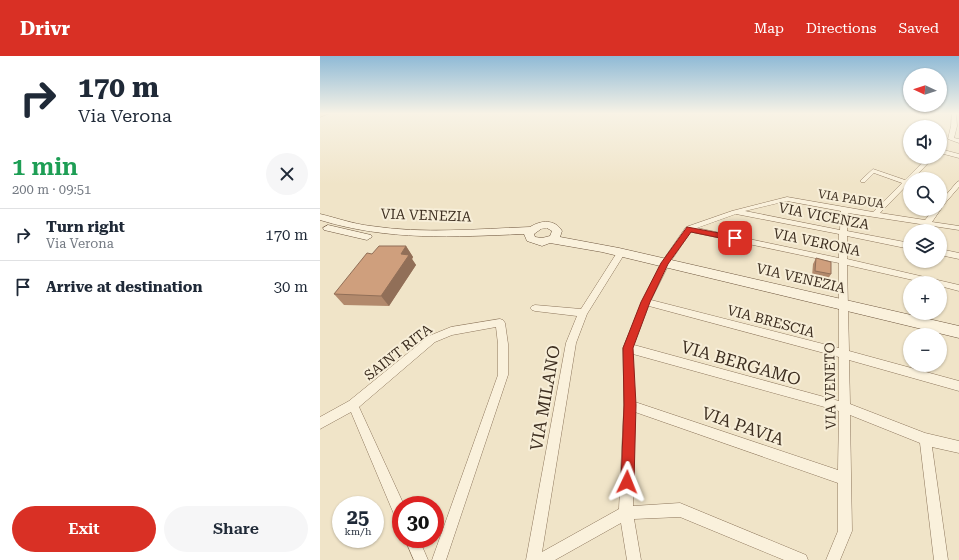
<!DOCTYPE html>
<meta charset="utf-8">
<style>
body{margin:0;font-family:"Roboto Serif",serif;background:#f6f6f7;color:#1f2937;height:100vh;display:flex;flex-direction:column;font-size:15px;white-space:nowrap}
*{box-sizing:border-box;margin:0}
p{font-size:13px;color:#747a83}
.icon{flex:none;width:22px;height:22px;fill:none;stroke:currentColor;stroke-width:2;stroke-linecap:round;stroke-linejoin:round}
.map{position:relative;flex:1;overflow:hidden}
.details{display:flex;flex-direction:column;background:#fff;width:320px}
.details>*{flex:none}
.hud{background:#fff;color:#1f2937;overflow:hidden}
.needle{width:26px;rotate:274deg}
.buttons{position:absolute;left:583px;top:12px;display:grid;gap:8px}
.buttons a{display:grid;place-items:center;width:44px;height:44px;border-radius:50%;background:#fff;box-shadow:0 1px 3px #0004;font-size:20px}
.speed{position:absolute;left:12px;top:440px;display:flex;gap:8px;font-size:20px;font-weight:700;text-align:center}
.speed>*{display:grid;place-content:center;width:52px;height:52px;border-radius:50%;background:#fff;box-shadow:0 1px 3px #0004;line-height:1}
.speed small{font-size:10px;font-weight:400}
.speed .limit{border:6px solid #d22;background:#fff;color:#111}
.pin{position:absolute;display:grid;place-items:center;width:34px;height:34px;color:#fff;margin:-17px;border-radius:8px;box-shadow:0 2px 6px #0006}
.me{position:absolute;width:44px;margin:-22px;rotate:2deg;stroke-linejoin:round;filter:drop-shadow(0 0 3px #0008)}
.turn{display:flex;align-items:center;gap:14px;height:84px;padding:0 12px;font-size:18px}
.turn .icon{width:52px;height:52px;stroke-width:2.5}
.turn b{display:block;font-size:28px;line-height:34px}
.round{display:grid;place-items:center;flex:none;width:42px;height:42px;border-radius:21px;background:#f6f6f7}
.overview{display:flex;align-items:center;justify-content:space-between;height:68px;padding:0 12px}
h1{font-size:24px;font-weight:600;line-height:30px;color:#1e9e55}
.cta{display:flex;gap:8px;margin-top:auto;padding:8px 12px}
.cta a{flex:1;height:46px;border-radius:24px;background:#d93025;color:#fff;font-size:16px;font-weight:600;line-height:46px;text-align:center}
.cta a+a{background:#f6f6f7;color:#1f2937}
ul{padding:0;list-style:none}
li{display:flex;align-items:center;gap:12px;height:52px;padding:0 12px;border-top:1px solid #e0e1e3}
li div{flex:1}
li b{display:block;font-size:15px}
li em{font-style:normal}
header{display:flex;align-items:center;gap:24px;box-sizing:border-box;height:56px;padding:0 20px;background:#d93025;color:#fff}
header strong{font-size:19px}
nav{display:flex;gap:22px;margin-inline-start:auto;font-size:14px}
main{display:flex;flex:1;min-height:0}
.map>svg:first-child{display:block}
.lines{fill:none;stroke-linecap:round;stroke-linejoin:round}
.street-casing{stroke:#8d765c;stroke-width:1}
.secondary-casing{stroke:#6f573f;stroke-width:1}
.primary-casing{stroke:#5b4430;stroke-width:1}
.street{fill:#faf1dc;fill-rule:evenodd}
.secondary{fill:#faf1dc;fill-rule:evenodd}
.primary{fill:#f3d9a0;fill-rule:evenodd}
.wall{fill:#b2896c}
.shaded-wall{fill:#916f58}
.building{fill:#cf9f7d;stroke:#916f58}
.route{fill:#d93025;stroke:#8d1f18}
.labels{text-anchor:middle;stroke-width:4;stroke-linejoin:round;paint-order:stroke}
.far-street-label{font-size:12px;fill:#3d2e20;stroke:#f7eed8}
.street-label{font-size:14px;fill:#3d2e20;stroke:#f7eed8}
.near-street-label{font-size:17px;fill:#3d2e20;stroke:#f7eed8}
</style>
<header>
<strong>Drivr</strong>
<nav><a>Map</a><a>Directions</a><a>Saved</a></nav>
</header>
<main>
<section class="details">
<div class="hud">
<div class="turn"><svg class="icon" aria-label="right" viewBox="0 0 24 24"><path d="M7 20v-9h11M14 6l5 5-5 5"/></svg><div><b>170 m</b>Via Verona</div></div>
</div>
<div class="overview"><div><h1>1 min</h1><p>200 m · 09:51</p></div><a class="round"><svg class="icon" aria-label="close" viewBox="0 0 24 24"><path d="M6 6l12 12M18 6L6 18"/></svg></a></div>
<ul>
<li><svg class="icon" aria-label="right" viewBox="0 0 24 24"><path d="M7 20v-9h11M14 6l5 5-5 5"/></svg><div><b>Turn right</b><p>Via Verona</p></div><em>170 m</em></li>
<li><svg class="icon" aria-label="arrive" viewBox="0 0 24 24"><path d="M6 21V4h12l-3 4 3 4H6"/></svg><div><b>Arrive at destination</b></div><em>30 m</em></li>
</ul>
<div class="cta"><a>Exit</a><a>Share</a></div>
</section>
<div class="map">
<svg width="639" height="504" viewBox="0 0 639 504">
<rect width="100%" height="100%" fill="#f0e4c8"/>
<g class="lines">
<defs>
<path id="street" d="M632,57H636L637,70L634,82L639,83V87L628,83L631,70Z
M620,93L639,98V102L620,97Z
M608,101H614L593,123H590V126L560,157L605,164L614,153H620V146L637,126L639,125V131L621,152V153L612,166L639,170V174L528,157L527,175L590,187V193L527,180V203L639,229V235L620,230V227H606L527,209L529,295L639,325V335L529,304L530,348L605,377L639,385V397L612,391L628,504H614L600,387L530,359L532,475L520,504H506L518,475V427L315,356L313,450L360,447L486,499L488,504H464L360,461L314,463L321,504H307L301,467L235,504H206L246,287L257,260L215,255L212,254L210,252L212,250L215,249L261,253L298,195L301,194L305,197L267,258L256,287L222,496L299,453L304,349L303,292L322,246L341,207L366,171L412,155L467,141L553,156L582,127L554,117L545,126H541V124L553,113L585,124ZM467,145L521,155L520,174L425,155ZM416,158L519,178V202L377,172ZM371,176L519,207V292L331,244L349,208ZM329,250L519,301V345L314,289ZM313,298L519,355L518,414L315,346Z
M620,193L639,197V203L620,199Z
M180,263L183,264L185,267L188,288V319L126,504H112L178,319V288L176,271L132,279L115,286L39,351L84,449H81V465L76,463L31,356L0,373V361L29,345L109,280L131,271Z
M85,483H99L108,504H94Z"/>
<path id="secondary" d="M0,158C17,162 33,168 51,170C103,178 157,173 210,171C221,164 235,163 242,175L240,181L299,192L639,270V282L282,196L230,187L222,190L207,185L204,178C134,181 68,185 0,164ZM227,172L232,175L230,180L222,182L215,181L214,178L221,173Z
M8,169L51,179L52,181L47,184L4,174L3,172Z"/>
<path id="primary" d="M0,57H10L0,61Z"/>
</defs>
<use href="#street" class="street-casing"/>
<use href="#secondary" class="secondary-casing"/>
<use href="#primary" class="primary-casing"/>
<use href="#street" class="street"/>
<use href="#secondary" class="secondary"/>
<use href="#primary" class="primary"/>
</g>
<path class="wall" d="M86,190L93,201L92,203L96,209L69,250L24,249L14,238L52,198Z
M496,202L511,218L508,223L492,220L493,208Z"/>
<path class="shaded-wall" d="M86,190L93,201L92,203L96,209L69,250L61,240L81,198Z"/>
<path class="building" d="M59,190H86L81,198L89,199L61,240L14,238L47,197L52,198Z
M496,202L511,206V218L495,215Z"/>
<linearGradient id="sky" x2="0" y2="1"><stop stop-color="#8fbad6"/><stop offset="0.45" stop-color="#f8f3e6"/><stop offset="1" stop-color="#f8f3e6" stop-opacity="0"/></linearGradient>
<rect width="639" height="128" fill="url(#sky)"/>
<path class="route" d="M367,171L415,180L419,182L415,185L371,176L348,208L330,246L313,292L316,349L314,426L312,430L307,432L303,430L301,426L304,349L303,292L321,246L341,207Z"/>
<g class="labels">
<g class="far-street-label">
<text transform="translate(531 143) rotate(9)" y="4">VIA PADUA</text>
</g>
<g class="street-label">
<text transform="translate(106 159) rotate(2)" y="5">VIA VENEZIA</text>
<text transform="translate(504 160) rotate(11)" y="5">VIA VICENZA</text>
<text transform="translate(497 186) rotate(12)" y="5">VIA VERONA</text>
<text transform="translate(481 222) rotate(13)" y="5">VIA VENEZIA</text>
<text transform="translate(451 265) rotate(15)" y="5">VIA BRESCIA</text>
<text transform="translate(78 296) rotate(-38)" y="5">SAINT RITA</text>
<text transform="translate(510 330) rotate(-91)" y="5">VIA VENETO</text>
</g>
<g class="near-street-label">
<text transform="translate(421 307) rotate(16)" y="6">VIA BERGAMO</text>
<text transform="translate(225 342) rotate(-80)" y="6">VIA MILANO</text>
<text transform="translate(423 370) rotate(19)" y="6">VIA PAVIA</text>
</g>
</g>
</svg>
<div class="buttons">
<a><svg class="needle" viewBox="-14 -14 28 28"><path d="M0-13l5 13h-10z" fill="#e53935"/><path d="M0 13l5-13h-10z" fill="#747a83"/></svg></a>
<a><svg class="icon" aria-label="sound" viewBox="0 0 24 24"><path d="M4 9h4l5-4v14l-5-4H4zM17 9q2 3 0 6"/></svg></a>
<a><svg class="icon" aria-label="search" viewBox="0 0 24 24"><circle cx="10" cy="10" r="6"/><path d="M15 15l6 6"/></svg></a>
<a><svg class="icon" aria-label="layers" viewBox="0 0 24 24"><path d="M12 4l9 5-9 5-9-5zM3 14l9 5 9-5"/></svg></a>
<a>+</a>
<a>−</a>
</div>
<div class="speed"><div>25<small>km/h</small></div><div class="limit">30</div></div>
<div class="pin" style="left:415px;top:182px;background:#d93025"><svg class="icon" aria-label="arrive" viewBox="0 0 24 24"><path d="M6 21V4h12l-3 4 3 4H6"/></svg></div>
<svg class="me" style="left:307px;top:426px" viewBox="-20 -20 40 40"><path d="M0-17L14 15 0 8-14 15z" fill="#d93025" stroke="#fff" stroke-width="4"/></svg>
</div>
</main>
